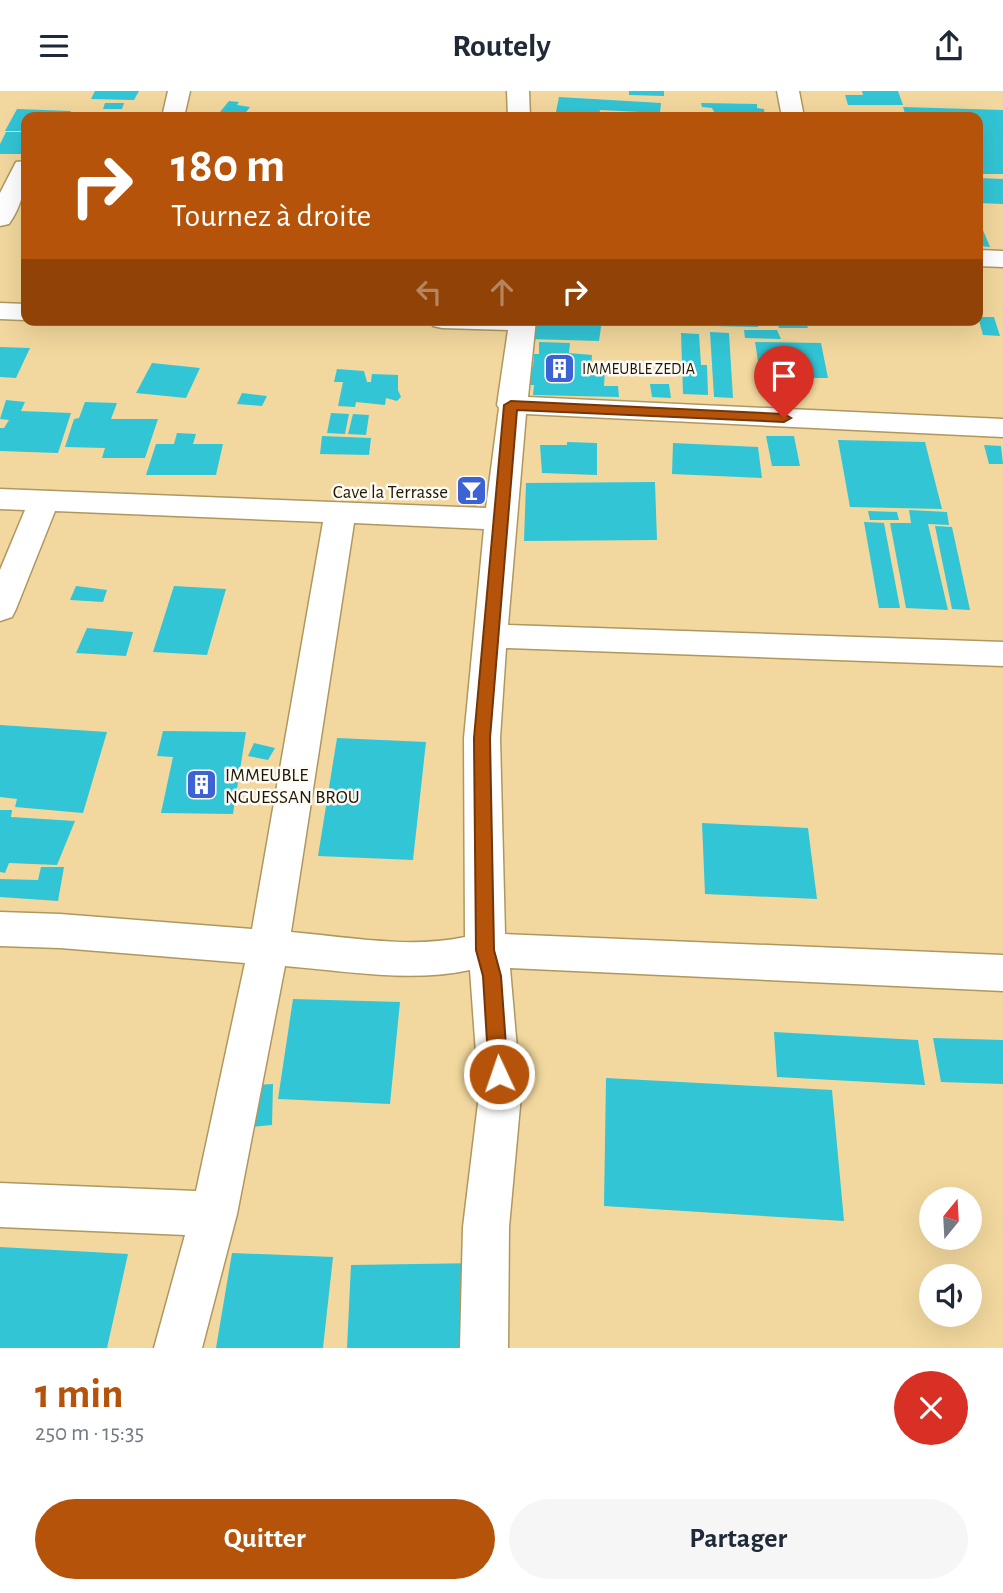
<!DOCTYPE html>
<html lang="fr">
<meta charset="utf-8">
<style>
body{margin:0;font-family:"Alegreya Sans",sans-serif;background:#f6f6f7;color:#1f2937;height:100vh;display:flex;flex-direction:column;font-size:26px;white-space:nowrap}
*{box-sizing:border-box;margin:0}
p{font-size:23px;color:#747a83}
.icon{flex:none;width:38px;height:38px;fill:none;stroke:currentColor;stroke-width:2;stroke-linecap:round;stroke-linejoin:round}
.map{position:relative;height:1257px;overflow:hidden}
.panel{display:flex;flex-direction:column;background:#fff;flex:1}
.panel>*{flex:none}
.guide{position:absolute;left:21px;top:21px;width:962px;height:214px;border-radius:14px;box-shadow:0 7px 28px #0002;background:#b45309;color:#fff;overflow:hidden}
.needle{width:46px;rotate:18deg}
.buttons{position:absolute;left:919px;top:1096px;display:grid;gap:14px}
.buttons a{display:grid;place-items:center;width:63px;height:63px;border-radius:50%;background:#fff;box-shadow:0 7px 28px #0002;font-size:35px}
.pin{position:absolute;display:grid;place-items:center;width:60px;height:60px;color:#fff;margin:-72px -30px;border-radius:50% 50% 50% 0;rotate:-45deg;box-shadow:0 0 7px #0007}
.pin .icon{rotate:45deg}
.me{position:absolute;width:77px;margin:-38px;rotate:357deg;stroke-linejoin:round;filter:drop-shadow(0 0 5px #0008)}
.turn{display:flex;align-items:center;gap:24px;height:147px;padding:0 35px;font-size:32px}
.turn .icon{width:91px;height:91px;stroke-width:2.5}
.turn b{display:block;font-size:49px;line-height:60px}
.lanes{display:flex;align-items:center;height:66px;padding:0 35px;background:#0003;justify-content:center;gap:35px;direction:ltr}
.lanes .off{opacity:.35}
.round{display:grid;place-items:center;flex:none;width:74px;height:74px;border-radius:37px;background:#f6f6f7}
.summary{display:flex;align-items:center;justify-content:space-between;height:119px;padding:0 35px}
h1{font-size:42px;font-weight:700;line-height:52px;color:#b45309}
.button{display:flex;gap:14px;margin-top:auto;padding:14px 35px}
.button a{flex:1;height:80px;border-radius:42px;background:#b45309;color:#fff;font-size:28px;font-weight:700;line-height:80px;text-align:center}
.button a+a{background:#f6f6f7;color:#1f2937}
header{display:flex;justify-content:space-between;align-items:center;height:91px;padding:0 35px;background:#fff;font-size:32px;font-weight:700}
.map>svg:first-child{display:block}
.building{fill:#32c5d5}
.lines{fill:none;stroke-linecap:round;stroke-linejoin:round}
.street-casing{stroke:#b09760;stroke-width:3}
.street{fill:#fff;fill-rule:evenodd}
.route{fill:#b45309;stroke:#753606;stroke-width:2}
.labels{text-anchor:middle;stroke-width:5;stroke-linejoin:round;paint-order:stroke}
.far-poi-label{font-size:16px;fill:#201702;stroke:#fefbf6;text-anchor:start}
.poi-label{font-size:19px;fill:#201702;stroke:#fefbf6;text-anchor:end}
</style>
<header><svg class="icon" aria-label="menu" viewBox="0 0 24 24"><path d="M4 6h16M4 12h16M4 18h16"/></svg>Routely<svg class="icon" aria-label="share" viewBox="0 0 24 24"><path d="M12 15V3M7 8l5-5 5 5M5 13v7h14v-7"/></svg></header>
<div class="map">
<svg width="1003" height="1257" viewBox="0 0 1003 1257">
<rect width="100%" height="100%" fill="#f2d89e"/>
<path class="building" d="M95,0H139L134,9L91,8Z
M629,0H664V5L629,4Z
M862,0H898L903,14H848L845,4H863Z
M559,6L661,12L660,22L600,19L599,26H555Z
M229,10L239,11L237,14L250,16L244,24L220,21Z
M105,12H124L122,18H103Z
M701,12L757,13V17L764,18L765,26H717L712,17L702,16Z
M903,16L1003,19V83H978V26H906Z
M17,18L71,20L68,26H26V40H5Z
M139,21L138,26H77L78,22Z
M6,41H26V51L21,63H0V53Z
M978,87L1003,88V113L978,112Z
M978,127L990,156L978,155Z
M978,226H994L1000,245L983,244Z
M529,229H602L599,250L528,248Z
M665,229H757L758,236L666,234Z
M776,229H805L808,237H779Z
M744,239H777L781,248L745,247Z
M710,241L729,242L733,307L714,306Z
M681,242L699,243L701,274H707L708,304L683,303Z
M539,251L570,252L569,262L592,264L591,279H605L604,295H618L619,306L533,304L534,294H524L526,276H533L534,263H539Z
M755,251L821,252L828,287H798L796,271L758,270Z
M0,256L30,257L16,287L0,286Z
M152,272L200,277L186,307L136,302Z
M337,278L364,280L367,291H371L372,283L398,284V299L401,306L397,310L386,307L385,314L356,311L355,316L338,315L343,291H334Z
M650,293H669L671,307L652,306Z
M242,302L267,305L262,315L237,313Z
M6,309L25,311L21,320L71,322L58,362L0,360V337H4L9,329L0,328Z
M85,311L117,312L111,328H158L145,367H102L105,357L65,356L74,328L79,327Z
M331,322L349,323L345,343L327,342Z
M353,323L369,324L366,344L348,343Z
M177,342L196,343L193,353H223L216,384H146L156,353H174Z
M322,345L371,347L369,364L320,363Z
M766,345H794L800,375H772Z
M838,349L925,351L942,418L850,416Z
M567,351L597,352V384L542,382L540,354H567Z
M673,352L758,356L762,387L672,383Z
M984,354L1001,355L1003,373H989Z
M655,391L657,449L524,450L526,392Z
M475,406L477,416L463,417L461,407Z
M909,419L947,421L949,434L928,433L948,519L906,517L890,432H911Z
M868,420L897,421L899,429H870Z
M864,431L884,432L900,517H879Z
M935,435L952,436L970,519L952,518Z
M76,495L107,499L103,511L70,509Z
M174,495L226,498L207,564L153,561Z
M87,537L133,541L126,565L76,562Z
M0,634L107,641L83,722L15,716L17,708L0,706Z
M163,640L246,641L233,723L161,722L173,666L157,665Z
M337,647L426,651L413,769L318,765Z
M254,652L275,657L268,669L248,665Z
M0,719H12L11,726L75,730L57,774L9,772L5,782L0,781Z
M702,732L808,737L817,808L705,803Z
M41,776H64L58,810L0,806V788L38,789Z
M293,908L400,911L390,1013L278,1008Z
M774,941L918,949L925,994L777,986Z
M933,947L1003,949V993L941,991Z
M606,987L832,999L844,1130L604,1115Z
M273,993L272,1034L252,1036L253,994Z
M0,1156L128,1163L107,1257H0Z
M232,1162L333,1166L323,1257H216Z
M481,1172V1257H347L351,1174Z"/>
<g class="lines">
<defs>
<path id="street" d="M168,0H190L184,26H162Z
M507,0H529L530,26H508Z
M777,0H799L804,26H782Z
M26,70C26,93 23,113 9,133L0,135V102L16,71Z
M978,159L1003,160V176L978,175Z
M0,212L26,213V229L0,228Z
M429,229H536L528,306L1003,328V346L526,323L508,534L1003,551V575L506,557L500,647L505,843L1003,864V900L510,877L521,1004L509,1136L508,1257H460L463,1136L479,1004L470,879C410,892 346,880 285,875L237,1123L202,1257H154L185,1144L0,1136V1092L196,1100L245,872L60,857L0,855V821L60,823L252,838L323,431L55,420L16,518L12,526L0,530V479L25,419L0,418V398L486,417L499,317L497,314L508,239L442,237L433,235ZM354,432L484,438L464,647L465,846C409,858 347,846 291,841Z"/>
</defs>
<use href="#street" class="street-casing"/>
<use href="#street" class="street"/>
</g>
<path class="route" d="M511,310L784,323L791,327L784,331L517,319L490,647L494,859L501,885L508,983L505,989L499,991L492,989L489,983L483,885L476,859L474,647L504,314Z"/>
<defs>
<symbol id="building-square" viewBox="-11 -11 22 22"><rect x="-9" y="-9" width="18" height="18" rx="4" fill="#3c62d4" stroke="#fefbf6"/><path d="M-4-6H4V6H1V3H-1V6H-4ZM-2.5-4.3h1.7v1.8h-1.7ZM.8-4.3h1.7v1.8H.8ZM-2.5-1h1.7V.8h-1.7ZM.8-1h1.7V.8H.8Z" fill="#fff"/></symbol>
<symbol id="bar-square" viewBox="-11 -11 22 22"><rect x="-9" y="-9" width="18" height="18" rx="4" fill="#3c62d4" stroke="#fefbf6"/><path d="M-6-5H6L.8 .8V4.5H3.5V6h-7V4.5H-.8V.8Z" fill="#fff"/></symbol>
</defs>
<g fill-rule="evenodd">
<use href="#building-square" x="542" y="260" width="35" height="35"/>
<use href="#bar-square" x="454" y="382" width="35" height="35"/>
<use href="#building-square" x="184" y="676" width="35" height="35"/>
</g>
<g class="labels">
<g class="far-poi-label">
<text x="582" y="283">IMMEUBLE ZEDIA</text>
</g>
<g class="poi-label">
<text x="448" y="407">Cave la Terrasse</text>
<text x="225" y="690" text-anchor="start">IMMEUBLE<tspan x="225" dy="22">NGUESSAN BROU</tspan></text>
</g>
</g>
</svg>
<div class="buttons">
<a><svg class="needle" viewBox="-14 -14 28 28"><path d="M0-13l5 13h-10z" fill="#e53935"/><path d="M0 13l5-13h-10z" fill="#747a83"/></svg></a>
<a><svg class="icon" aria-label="sound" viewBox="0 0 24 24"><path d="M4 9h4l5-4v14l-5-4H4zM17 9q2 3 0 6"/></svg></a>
</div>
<div class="pin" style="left:784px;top:327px;background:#d93025"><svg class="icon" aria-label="arrive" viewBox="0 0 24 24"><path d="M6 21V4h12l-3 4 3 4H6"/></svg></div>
<svg class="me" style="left:499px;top:983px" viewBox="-20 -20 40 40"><circle r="17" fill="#b45309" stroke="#fff" stroke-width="3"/><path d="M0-11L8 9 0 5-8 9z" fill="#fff"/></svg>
<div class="guide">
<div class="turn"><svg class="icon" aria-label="right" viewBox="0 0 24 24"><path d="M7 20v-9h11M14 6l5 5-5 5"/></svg><div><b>180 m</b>Tournez à droite</div></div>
<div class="lanes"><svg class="icon off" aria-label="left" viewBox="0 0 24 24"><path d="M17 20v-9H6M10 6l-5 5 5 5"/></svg><svg class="icon off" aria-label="ahead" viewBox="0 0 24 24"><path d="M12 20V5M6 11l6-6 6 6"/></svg><svg class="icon" aria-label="right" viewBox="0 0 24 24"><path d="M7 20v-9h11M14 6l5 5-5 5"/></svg></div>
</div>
</div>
<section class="panel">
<div class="summary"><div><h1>1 min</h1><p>250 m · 15:35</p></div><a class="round" style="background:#d93025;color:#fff"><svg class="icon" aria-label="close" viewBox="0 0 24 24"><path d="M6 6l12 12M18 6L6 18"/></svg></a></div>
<div class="button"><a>Quitter</a><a>Partager</a></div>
</section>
